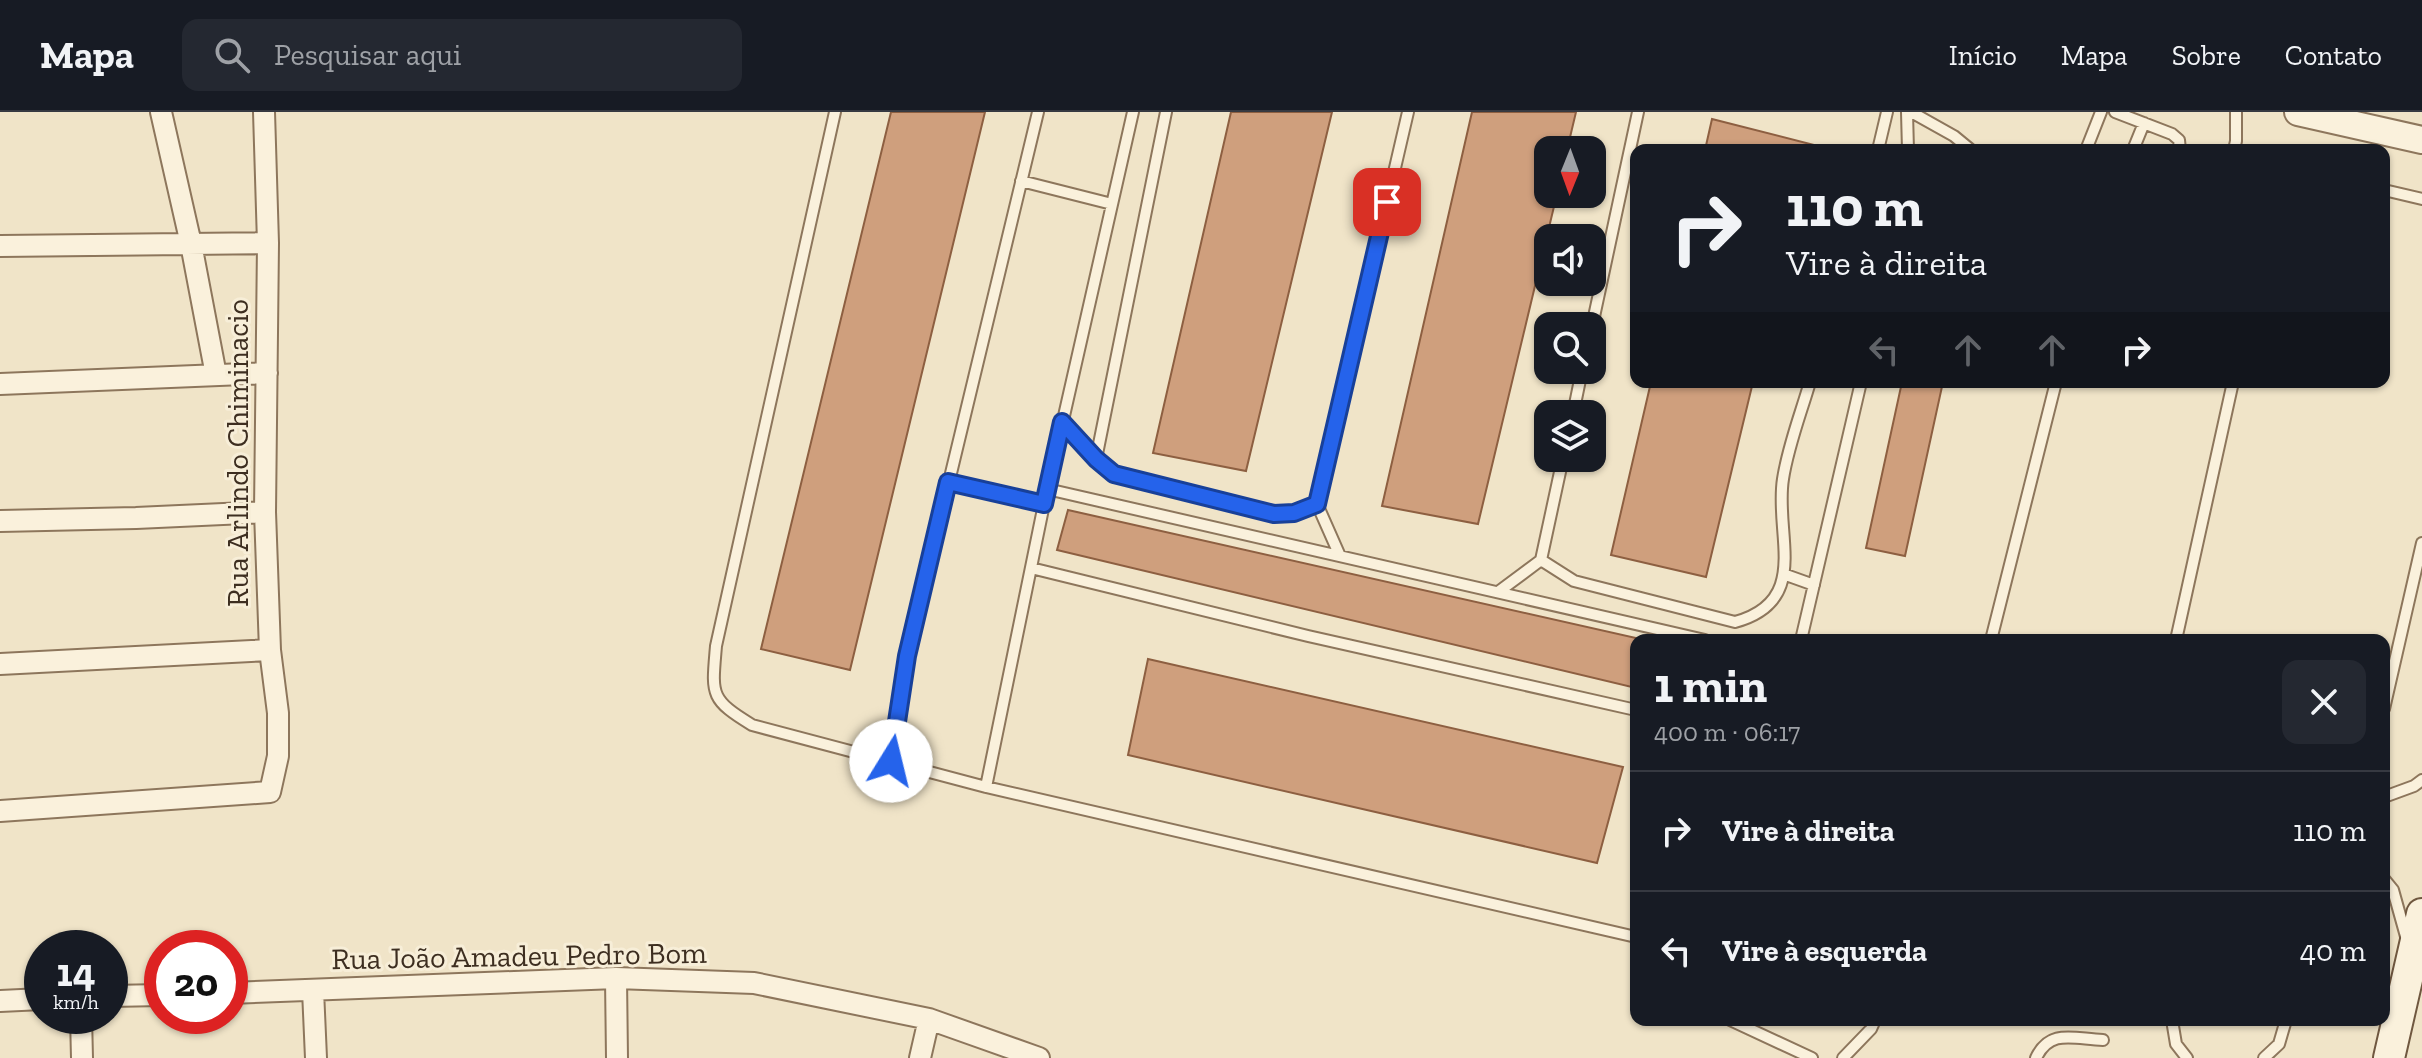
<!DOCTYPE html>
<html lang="pt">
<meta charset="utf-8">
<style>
body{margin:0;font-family:"Zilla Slab",serif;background:#242831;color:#f1f3f6;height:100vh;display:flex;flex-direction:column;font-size:30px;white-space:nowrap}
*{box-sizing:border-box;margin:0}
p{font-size:26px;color:#9ea1a6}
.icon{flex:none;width:44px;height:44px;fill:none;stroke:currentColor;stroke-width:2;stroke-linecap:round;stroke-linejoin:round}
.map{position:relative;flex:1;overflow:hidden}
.sheet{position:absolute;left:1630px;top:522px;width:760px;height:392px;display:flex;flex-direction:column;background:#171b24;border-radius:16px;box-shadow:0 2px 6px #0004}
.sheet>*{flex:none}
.guide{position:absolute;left:1630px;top:32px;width:760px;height:244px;border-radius:16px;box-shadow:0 2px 6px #0004;background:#171b24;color:#f1f3f6;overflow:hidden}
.needle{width:52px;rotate:181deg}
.controls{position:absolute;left:1534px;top:24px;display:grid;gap:16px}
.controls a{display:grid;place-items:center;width:72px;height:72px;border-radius:16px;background:#171b24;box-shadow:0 2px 6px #0004;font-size:40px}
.speed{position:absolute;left:24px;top:818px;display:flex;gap:16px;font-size:40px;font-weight:700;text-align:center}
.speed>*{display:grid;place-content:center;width:104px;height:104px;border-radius:50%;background:#171b24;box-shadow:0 2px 6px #0004;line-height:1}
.speed small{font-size:20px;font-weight:400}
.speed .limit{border:12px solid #d22;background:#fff;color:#111}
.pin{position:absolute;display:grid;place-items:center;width:68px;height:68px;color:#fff;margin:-34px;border-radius:16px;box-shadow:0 4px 12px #0006}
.me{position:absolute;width:88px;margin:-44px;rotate:9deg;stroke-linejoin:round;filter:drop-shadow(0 0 6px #0008)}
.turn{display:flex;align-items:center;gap:28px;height:168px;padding:0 24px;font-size:36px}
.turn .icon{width:104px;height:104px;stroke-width:2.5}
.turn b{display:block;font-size:56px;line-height:68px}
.lanes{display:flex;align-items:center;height:76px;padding:0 24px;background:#0003;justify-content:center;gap:40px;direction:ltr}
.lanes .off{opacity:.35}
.round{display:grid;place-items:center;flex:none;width:84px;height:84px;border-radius:16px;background:#242831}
.head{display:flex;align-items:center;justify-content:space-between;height:136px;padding:0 24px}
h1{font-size:48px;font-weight:700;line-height:60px}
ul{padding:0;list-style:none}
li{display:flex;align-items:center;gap:24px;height:120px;padding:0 24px;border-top:2px solid #363941}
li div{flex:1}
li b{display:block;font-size:30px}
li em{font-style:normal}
header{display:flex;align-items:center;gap:48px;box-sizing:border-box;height:112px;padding:0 40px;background:#171b24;border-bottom:2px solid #363941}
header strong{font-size:38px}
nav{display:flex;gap:44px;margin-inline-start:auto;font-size:28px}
.search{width:560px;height:72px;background:#242831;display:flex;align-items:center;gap:20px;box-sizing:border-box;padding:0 28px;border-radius:16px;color:#9ea1a6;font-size:30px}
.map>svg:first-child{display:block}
.building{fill:#cf9f7d;stroke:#8d5f41;stroke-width:2}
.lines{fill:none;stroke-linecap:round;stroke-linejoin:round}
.service-casing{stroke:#8d765c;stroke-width:14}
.minor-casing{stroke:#8d765c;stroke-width:24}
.tertiary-casing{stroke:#8d765c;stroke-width:30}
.secondary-casing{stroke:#6f573f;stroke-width:34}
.service{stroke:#faf1dc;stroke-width:10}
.minor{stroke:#faf1dc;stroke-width:20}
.tertiary{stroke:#faf1dc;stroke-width:26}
.secondary{stroke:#faf1dc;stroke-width:30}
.route-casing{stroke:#184099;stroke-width:20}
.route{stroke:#2563eb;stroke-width:14}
.labels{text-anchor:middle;stroke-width:6;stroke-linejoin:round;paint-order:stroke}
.street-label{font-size:30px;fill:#3d2e20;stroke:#f7eed8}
</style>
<header>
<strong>Mapa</strong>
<div class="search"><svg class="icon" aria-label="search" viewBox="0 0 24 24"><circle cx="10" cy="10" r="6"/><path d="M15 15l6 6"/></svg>Pesquisar aqui</div>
<nav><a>Início</a><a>Mapa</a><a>Sobre</a><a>Contato</a></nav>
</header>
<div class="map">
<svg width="2422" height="946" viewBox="0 0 2422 946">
<rect width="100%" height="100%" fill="#f0e4c8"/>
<path class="building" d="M891,0H985L850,558L761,537Z
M1231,0H1332L1246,359L1153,341Z
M1472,0H1576L1567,38H1548V82H1557L1478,412L1382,394Z
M1712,7L1814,33L1813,38H1705Z
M1651,270H1753L1706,465L1611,443Z
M1902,270H1943L1905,444L1866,436Z
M1068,398L1636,526V576L1057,438Z
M1148,547L1623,655L1597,751L1128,643Z"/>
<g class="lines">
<defs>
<path id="service" d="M835,0L716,534C712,582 709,587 752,613L986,675L1636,825
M1907,0L1908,38
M1911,0L1954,24L1971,38
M2115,0L2172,22L2179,28L2180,38
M1878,38L1887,0
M2086,38L2101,0
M2133,38L2144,11
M2234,38L2236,29V0
M1021,69L1112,92
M2384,78L2422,87
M1592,214L1638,0
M1573,302L1582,258
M1062,310L1096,347L1114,362L1274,402L1294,401L1317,392
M1096,347L1166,0
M948,370L1044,392
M1047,377L1705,528
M1340,444L1317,392L1408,0
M1541,448L1574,469L1735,510C1812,489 1774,422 1783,367C1788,334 1801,301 1810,270
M1031,456L1308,524L1636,598
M1786,463L1814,473
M1498,480L1541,448L1563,346
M1801,528L1861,270
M1991,528L2056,270
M2176,528L2233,270
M2384,597L2422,431
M891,649L907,544L1038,0
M986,675L1044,392L1133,0
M2384,685L2414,674L2422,668
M2384,767L2393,778L2407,828
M1730,908L1812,946
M2172,908L2176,932L2187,946
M1843,946L1871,917L1875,908
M2036,946C2050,916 2074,927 2103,928
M2264,946L2279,932L2286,908"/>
<path id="minor" d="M161,0L191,132L216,263
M0,134L268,131
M0,272L267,261
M0,409L136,406L265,400
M0,552L270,538
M0,699L270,680L278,644V601L270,538L265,400L268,131L264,0
M616,866L617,946
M313,878L316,946
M230,881L616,866L754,871L929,907L1039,946
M110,884L162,883
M0,889L42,887
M81,904L82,946
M920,946L929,907"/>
<path id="tertiary" d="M2298,0L2422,28"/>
<path id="secondary" d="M2389,946L2422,802"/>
</defs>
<use href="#service" class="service-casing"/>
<use href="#minor" class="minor-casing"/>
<use href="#tertiary" class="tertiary-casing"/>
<use href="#secondary" class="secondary-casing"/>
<use href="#service" class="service"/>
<use href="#minor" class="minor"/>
<use href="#tertiary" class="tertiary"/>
<use href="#secondary" class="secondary"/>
</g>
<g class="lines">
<defs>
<path id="route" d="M891,649L907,544L948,370L1044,392L1062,310L1096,347L1114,362L1274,402L1294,401L1317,392L1387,90"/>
</defs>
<use href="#route" class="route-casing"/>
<use href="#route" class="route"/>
</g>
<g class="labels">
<g class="street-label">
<text transform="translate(238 341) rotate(-90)" y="10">Rua Arlindo Chiminacio</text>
<text transform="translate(519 844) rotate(-1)" y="10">Rua João Amadeu Pedro Bom</text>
</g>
</g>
</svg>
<div class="controls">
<a><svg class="needle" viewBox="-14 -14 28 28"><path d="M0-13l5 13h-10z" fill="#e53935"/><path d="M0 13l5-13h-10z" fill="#9ea1a6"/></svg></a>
<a><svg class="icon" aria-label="sound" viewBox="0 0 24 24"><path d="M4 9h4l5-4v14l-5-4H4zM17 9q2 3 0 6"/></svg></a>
<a><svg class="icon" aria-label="search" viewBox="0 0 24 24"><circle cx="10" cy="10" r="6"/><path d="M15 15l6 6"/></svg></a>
<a><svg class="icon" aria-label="layers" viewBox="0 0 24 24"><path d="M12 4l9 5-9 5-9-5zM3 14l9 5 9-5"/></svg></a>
</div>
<div class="speed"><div>14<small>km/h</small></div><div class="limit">20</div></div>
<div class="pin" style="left:1387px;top:90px;background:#d93025"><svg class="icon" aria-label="arrive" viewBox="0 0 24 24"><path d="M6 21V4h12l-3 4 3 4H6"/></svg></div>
<svg class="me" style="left:891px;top:649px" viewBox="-20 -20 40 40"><circle r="19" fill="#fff"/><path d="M0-13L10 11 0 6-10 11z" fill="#2563eb"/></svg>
<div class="guide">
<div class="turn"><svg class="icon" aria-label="right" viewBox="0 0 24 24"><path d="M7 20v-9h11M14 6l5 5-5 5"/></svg><div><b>110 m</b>Vire à direita</div></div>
<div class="lanes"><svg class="icon off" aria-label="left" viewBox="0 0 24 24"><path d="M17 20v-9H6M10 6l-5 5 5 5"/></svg><svg class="icon off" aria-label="ahead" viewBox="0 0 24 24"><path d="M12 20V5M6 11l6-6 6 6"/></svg><svg class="icon off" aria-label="ahead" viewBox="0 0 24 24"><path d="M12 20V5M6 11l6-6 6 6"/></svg><svg class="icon" aria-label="right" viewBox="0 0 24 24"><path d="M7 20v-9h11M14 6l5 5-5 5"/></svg></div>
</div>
<section class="sheet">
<div class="head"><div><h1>1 min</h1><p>400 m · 06:17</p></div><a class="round"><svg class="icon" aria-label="close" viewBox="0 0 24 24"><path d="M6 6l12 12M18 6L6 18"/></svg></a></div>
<ul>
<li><svg class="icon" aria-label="right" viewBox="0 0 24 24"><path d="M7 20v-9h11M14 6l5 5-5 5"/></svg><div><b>Vire à direita</b></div><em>110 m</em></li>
<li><svg class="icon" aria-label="left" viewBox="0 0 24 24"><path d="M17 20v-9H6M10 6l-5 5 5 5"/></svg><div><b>Vire à esquerda</b></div><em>40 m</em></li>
</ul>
</section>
</div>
